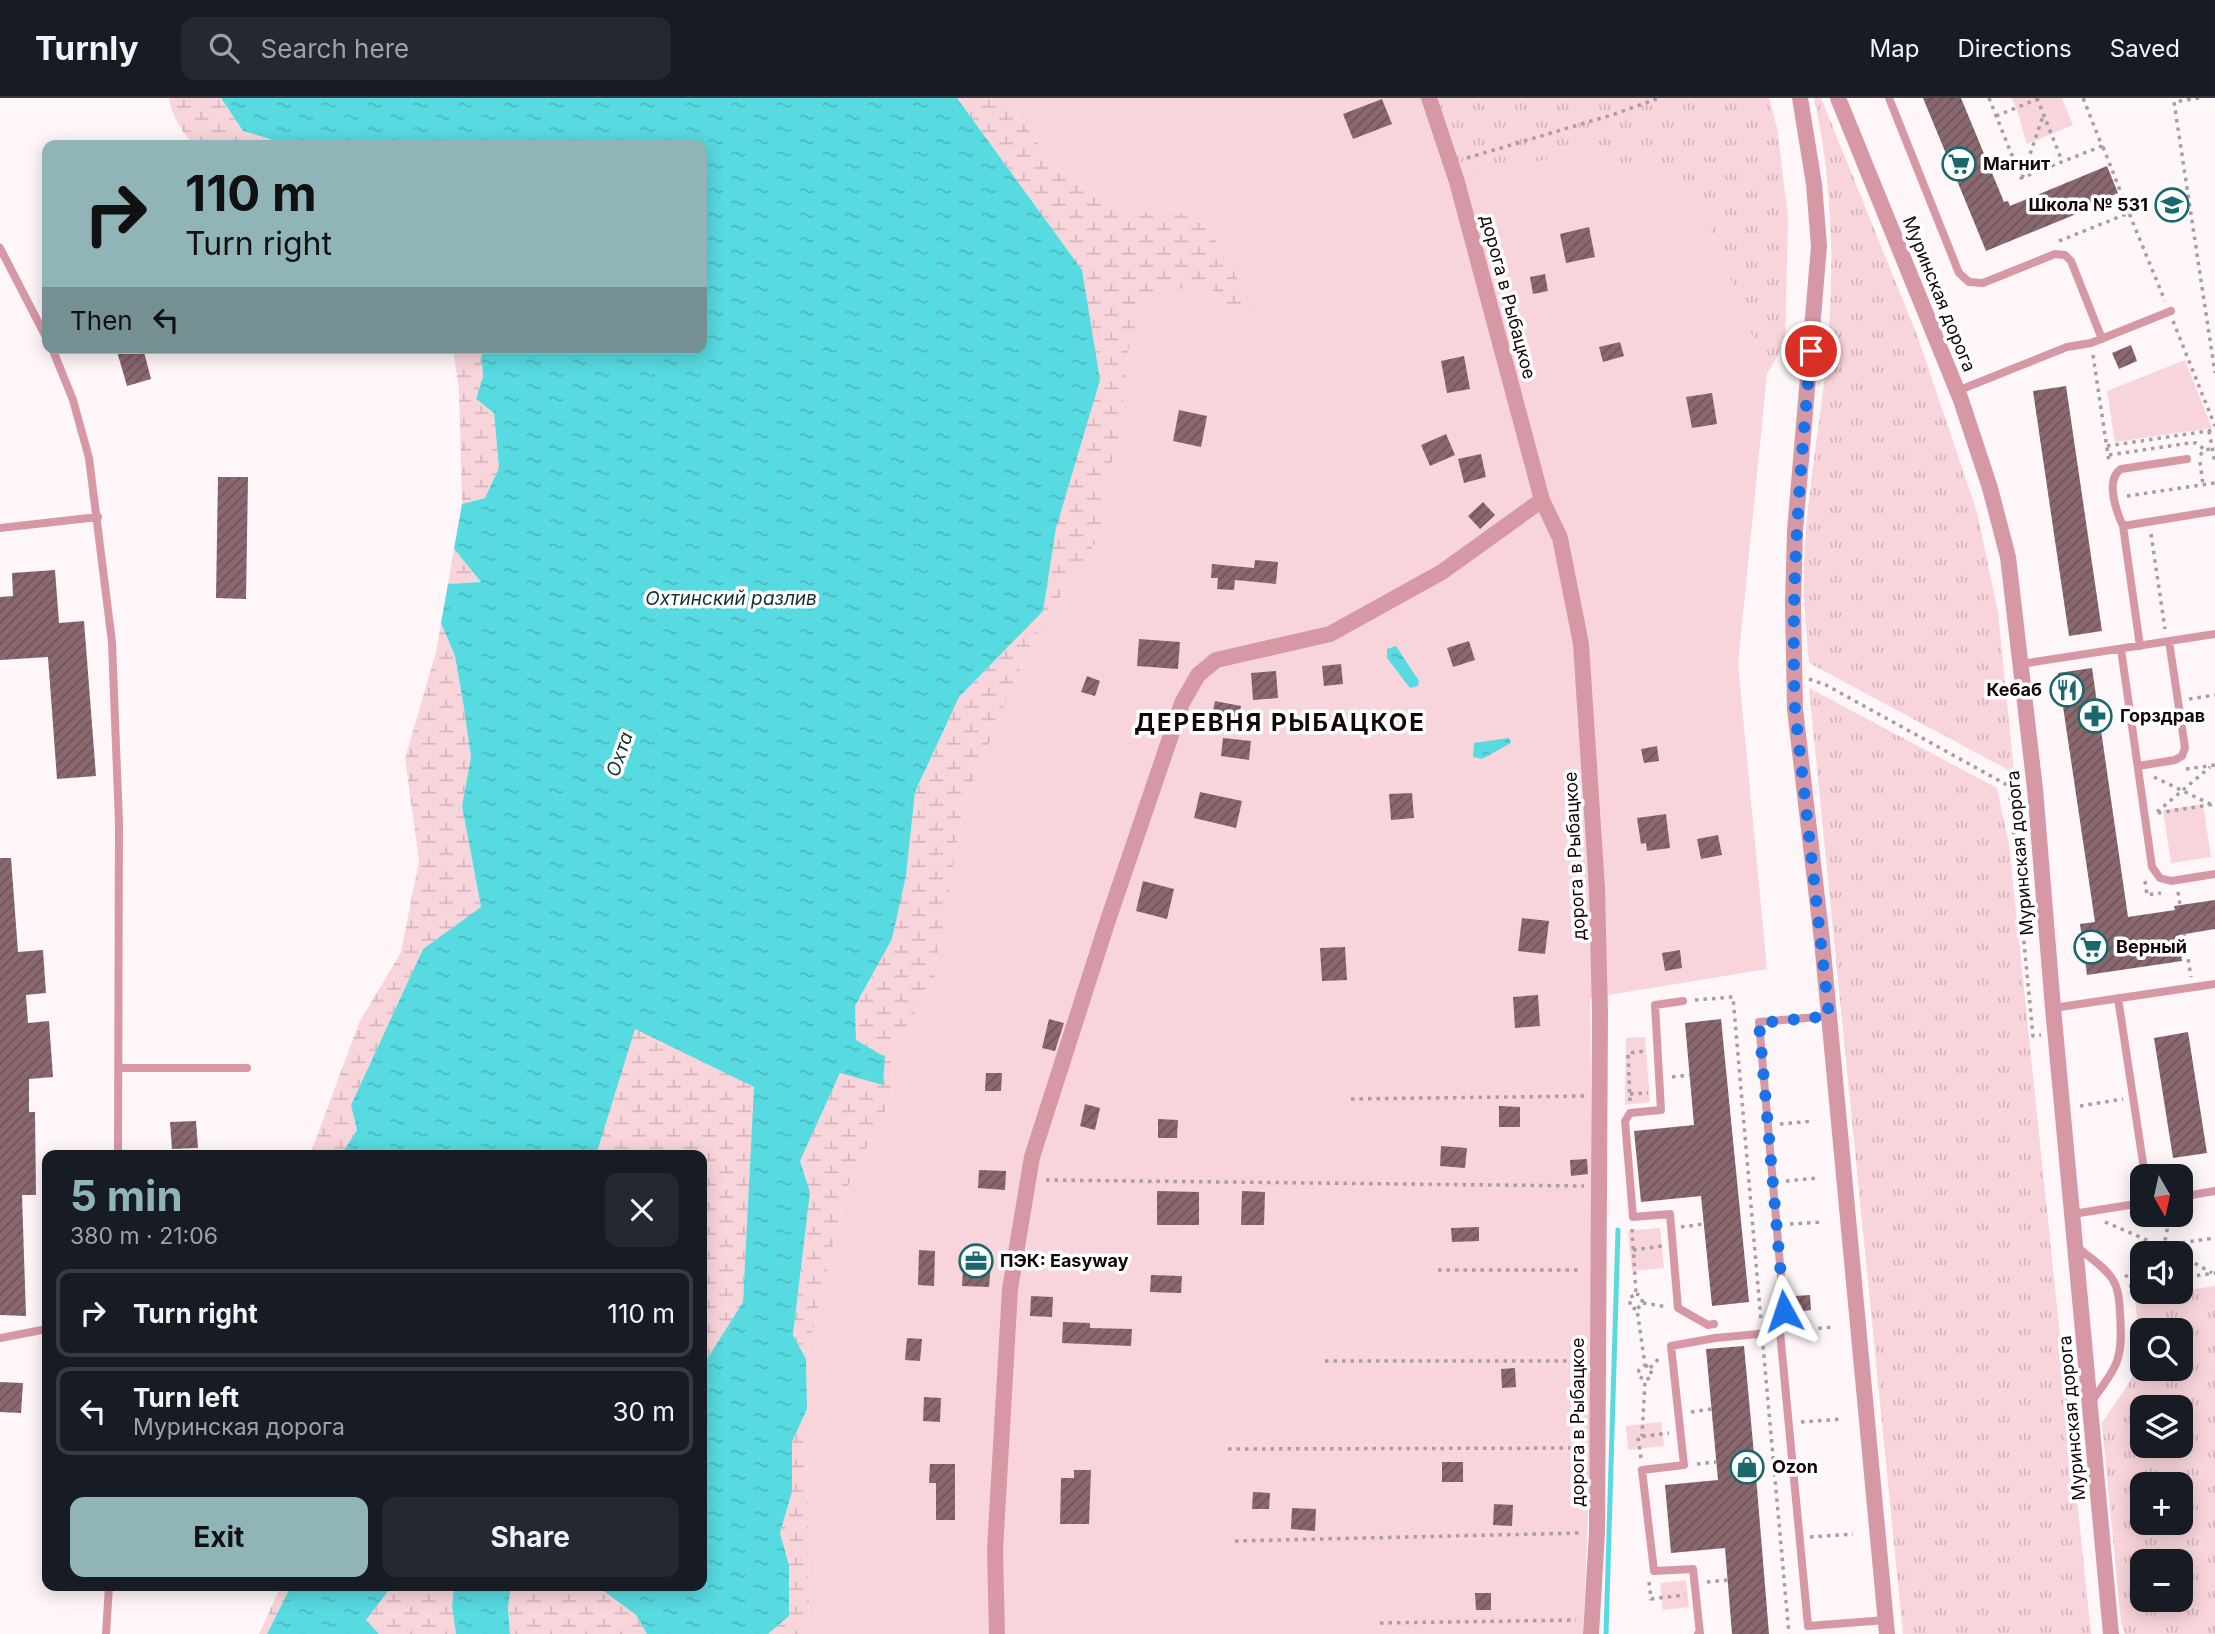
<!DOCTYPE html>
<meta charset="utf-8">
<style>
body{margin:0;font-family:Inter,sans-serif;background:#242831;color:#f1f3f6;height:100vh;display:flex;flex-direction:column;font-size:26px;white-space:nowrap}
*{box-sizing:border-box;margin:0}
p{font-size:23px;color:#9ea1a6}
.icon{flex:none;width:38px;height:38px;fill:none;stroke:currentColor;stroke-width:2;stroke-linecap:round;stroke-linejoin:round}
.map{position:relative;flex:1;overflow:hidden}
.sheet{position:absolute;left:42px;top:1052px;width:665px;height:441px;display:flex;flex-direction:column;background:#171b24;border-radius:14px;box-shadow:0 4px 18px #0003}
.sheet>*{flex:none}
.guide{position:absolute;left:42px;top:42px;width:665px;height:214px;border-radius:14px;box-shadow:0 4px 18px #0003;background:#91b4b8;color:#111;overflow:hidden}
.needle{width:46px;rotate:171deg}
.fabs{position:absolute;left:2130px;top:1066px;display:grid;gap:14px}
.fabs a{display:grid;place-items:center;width:63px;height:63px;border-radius:14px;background:#171b24;box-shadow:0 4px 18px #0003;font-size:35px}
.pin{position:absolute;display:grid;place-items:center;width:60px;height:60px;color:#fff;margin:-30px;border:4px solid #fff;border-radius:50%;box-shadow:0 2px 7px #0007}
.me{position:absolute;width:77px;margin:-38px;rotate:355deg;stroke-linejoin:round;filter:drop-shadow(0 0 5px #0008)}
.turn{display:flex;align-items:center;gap:24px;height:147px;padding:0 28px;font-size:32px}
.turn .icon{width:91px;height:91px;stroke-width:2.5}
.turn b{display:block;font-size:49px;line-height:60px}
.then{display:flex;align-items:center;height:66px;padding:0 28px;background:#0003;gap:14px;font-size:26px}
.round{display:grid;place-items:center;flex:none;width:74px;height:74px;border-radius:14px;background:#242831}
.overview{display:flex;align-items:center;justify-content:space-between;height:119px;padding:0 28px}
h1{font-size:42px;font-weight:700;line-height:52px;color:#91b4b8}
.action{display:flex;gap:14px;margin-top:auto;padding:14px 28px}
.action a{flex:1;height:80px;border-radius:14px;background:#91b4b8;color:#111;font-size:28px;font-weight:700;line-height:80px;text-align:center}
.action a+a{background:#242831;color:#f1f3f6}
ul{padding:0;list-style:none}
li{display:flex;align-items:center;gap:21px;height:88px;margin:0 14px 10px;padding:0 14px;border:4px solid #363941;border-radius:14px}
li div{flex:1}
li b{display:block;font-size:26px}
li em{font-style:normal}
header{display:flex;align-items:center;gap:42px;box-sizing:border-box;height:98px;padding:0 35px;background:#171b24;border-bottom:2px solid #363941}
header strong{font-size:33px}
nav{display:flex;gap:38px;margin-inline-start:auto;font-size:24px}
.search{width:490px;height:63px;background:#242831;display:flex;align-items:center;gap:18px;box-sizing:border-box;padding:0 24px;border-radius:14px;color:#9ea1a6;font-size:26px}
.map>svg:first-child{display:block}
.grass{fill:url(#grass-tufts);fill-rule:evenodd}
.wetland{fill:url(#wetland-marsh)}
.green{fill:#f8d5db}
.water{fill:url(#water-ripples)}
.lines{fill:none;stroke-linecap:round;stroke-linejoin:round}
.stream{stroke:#57dae0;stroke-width:5}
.building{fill:url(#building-hatch)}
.path{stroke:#a79ea0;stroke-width:3.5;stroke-dasharray:3.5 5;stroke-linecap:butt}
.service{stroke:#d798a5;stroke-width:8}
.minor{stroke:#d798a5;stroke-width:16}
.route{stroke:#1a73e8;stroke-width:12;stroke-dasharray:0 21.6}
.labels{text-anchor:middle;stroke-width:7;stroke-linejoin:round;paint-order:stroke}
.poi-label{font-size:18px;font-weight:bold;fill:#13070a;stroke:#fff;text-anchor:start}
.street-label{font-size:18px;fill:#13070a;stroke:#fff}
.water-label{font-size:19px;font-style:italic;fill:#172e2f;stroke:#fff}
.district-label{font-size:24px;font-weight:bold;letter-spacing:2px;fill:#13070a;stroke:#fff}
</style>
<header>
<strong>Turnly</strong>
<div class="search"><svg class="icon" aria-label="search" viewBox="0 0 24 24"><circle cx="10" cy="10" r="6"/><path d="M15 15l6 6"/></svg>Search here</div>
<nav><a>Map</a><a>Directions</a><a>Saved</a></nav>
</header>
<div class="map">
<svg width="2215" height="1536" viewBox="0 0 2215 1536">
<defs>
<pattern id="grass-tufts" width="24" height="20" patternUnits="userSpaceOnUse" patternTransform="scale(1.75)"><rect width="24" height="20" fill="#f8d5db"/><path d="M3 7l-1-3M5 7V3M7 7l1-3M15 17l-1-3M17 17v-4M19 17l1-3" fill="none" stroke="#d4b5bb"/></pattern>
<pattern id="wetland-marsh" width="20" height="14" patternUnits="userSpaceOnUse" patternTransform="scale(1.75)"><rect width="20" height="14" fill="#f8d5db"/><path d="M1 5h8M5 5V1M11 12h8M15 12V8" fill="none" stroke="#d4b5bb"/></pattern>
<pattern id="water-ripples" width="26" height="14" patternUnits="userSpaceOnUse" patternTransform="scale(1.75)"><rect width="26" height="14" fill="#57dae0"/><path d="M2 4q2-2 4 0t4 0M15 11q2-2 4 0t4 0" fill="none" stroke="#4bbabf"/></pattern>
<pattern id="building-hatch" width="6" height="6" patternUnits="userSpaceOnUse" patternTransform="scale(1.75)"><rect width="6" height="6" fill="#89686e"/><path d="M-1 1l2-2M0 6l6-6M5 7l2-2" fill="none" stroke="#6f5459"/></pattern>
</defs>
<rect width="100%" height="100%" fill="#fef6f8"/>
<path class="grass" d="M1424,0H1769L1777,30L1788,119L1785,244L1767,276L1694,89L1451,81Z
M1814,0H1821L1917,237L1977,414L1998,514L2014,675L1809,565C1807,543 1805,519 1804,497C1802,426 1816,355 1824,285C1835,190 1835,93 1814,0Z
M1809,590L1997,690L2009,747L2091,1536H1903Z
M2215,1188V1536H2125L2121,1525L2102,1325C2110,1312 2119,1300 2127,1288C2143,1264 2138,1227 2135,1200ZM2142,1232H2180V1270H2142ZM2142,1309H2180V1348H2142ZM2142,1386H2180V1424H2142ZM2142,1463H2180V1502H2142Z"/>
<path class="wetland" d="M169,0H221L243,33L290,47H198C184,41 171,16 169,0Z
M957,0H1006L1055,70L1128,118L1172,110L1209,130L1255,210L1235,219L1128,253L1121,332L1101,403V436L1031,545L964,705L933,888L894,947L891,1001L847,1091L806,1261L793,1237L810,1094L800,1063L840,975L882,986L856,942L855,908L892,841L906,778L915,694L959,599L1042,513L1056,430L1082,172Z
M453,250H481L483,279L476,301L494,315L499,370L485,400L462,406L459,292Z
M454,451L481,484L448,486Z
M441,525L455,558L464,610L471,659L462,708L481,809L423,851L351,1007L357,1032L341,1057H310L359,925L401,854L419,763L405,660L436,554Z
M634,930L755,989L743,1204L702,1269V1057H596Z
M807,1311L809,1503L807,1536H768L789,1518V1467L780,1435L792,1394V1344Z
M281,1488H291L267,1536H259Z
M392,1488H454L452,1508L456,1536H379L366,1522Z
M511,1488H597L636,1517L647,1536H510L508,1509Z"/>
<path class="green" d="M1006,0H1424L1451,81L1581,54L1694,89L1767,276L1738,566L1767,871L1590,900C1592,1112 1594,1324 1583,1536H807L809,1503L806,1261L847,1091L891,1001L894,947L933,887L964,705L1031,545L1101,436V403L1121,332L1128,253L1139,213L1167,192L1210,188L1235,219L1254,209L1209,130L1172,110L1128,118L1055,70Z
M2011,0H2062L2073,27L2027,46C2021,30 2020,14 2011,0Z
M2185,262L2212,330L2115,344L2107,293Z
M2203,706L2211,759L2171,765L2163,712Z
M1645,939L1650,1004L1625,1007L1626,940Z
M1660,1130L1664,1170L1632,1173L1628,1133Z
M1661,1324L1664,1348L1628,1352L1626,1328Z
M1686,1482L1689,1509L1663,1512L1660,1485Z"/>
<path class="water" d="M221,0H957L1082,172L1100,282L1056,430L1043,513L959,599L915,694L906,778L892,841L855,908L856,942L885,959L883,987L840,975L800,1063L810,1094L793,1237L806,1261L807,1311L792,1344V1394L780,1435L789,1467V1518L768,1536H647L636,1517L597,1488H702V1269L743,1204L754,989L635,931L596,1057H341L357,1032L351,1007L423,851L481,809L462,708L471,659L464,610L455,558L441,525L448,486L481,484L454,451L462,406L485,400L499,370L494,315L476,301L483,279L481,250H702V47H290L243,33Z
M1396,548L1419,583L1418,588L1410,590L1387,560V551Z
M1509,640L1511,645L1482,661L1473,659L1474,645Z
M291,1488H392L366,1522L379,1536H267Z
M454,1488H511L508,1509L510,1536H456L452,1508Z"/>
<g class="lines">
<path class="stream" d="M1606,1536L1618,1132"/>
</g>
<path class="building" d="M1923,0H1961L2004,104L2008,103L2010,108L2107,68L2118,95L2102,102L2103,105L1986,153Z
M1382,1L1392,26L1353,41L1343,16Z
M1589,129L1595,159L1566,165L1560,136Z
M1545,176L1548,193L1533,196L1530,179Z
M1620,244L1624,258L1603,264L1599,249Z
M2131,247L2137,263L2119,271L2112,255Z
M116,250H143L151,281L127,288Z
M1464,258L1470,291L1447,295L1441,263Z
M2066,288L2102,533L2069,538L2033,293Z
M1712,295L1717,326L1692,330L1686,299Z
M1179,312L1207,318L1201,349L1173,343Z
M1446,336L1455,357L1430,368L1421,347Z
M1481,356L1486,379L1464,385L1458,361Z
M218,379H248L246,501L216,500Z
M1483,404L1495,417L1480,431L1468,418Z
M1255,462L1278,464L1276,486L1235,482L1234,492L1217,491L1218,480H1211L1212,466L1254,470Z
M55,472L59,525L84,523L96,678L57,681L48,559L0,562V499L13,498L12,475Z
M1139,541L1180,544L1178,571L1137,568Z
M1469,543L1475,562L1453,569L1447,550Z
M1341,566L1343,586L1324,588L1322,568Z
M2092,570L2128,819L2175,812L2174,808L2215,802V831L2179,837L2182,863L2087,877L2080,826L2095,824L2058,575Z
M1276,573L1278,600L1253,602L1251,575Z
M1087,578L1100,583L1095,598L1081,594Z
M1215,603L1241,608L1237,628L1211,622Z
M1223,640L1251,643L1249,662L1221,658Z
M1657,648L1659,663L1644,665L1641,651Z
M1200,694L1242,703L1236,730L1194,720Z
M1412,695L1414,720L1391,722L1389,696Z
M1666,716L1670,750L1647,753L1646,745L1641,746L1637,720Z
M1718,737L1722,757L1701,761L1697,741Z
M0,760H11L18,854L43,852L46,895L26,897L28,925L49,923L53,979L29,981V1014H35L36,1097H22L26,1218L0,1217Z
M1143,783L1174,791L1167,821L1136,813Z
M1522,820L1549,823L1545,856L1518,853Z
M1345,849L1347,882L1322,883L1320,850Z
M1680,852L1682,870L1665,873L1662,855Z
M1538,897L1540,928L1515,930L1513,899Z
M1049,921L1064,925L1055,953L1042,950Z
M1721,921L1749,1204L1712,1208L1701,1098L1641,1104L1634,1033L1694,1027L1685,925Z
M2188,934L2207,1055L2173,1060L2154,940Z
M986,975H1002L1001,993H985Z
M1085,1006L1100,1010L1095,1032L1080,1028Z
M1499,1008L1520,1009V1029H1499Z
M1158,1021L1178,1022L1177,1040H1158Z
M196,1023L198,1050L172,1051L170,1024Z
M1441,1048L1467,1050L1465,1070L1440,1068Z
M1587,1061L1588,1076L1571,1078L1570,1062Z
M979,1072L1006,1073L1005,1092L978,1090Z
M1157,1093L1199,1094V1127H1157Z
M1242,1093L1265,1094L1264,1127H1241Z
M1479,1129V1143L1452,1144L1451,1130Z
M919,1152L935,1153L934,1188L918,1187Z
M964,1153L992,1154L989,1189L962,1188Z
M1151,1177L1182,1178L1181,1195L1150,1194Z
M1810,1197L1811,1212L1797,1214L1795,1198Z
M1031,1198L1053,1199L1052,1219L1030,1218Z
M1063,1224L1090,1225V1230L1132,1231L1131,1248L1062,1245Z
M907,1240L922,1241L920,1263L905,1262Z
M1744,1248L1756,1378L1769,1536H1732L1725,1450L1671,1455L1665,1387L1718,1382L1706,1251Z
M1515,1270L1516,1289L1502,1290L1501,1271Z
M0,1284L23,1285L21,1315L0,1314Z
M924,1299L941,1300L940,1324L923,1323Z
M1442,1364H1463V1384H1442Z
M930,1366H955V1422H936V1385H929Z
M1074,1372H1091L1089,1426H1060L1061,1380H1074Z
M1253,1394L1270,1395L1269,1411H1252Z
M1494,1406L1513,1407L1512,1428L1493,1427Z
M1292,1410L1316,1411L1315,1433L1291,1431Z
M1475,1495H1491V1512H1476Z"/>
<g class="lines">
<path class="path" d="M1989,0L2021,80L2102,48L2083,0
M2037,0L2062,63
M2199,0L2174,4L2215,275
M1996,18L2038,1
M2103,49L2129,115
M1467,60L1615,16L1659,0
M2022,80L2043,18
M2059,143L2129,115L2165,203
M2173,223L2215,328
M2093,257L2109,364
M2209,333L2215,365
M2107,348L2215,332
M2109,357L2190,345H2196L2205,352
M2200,357L2205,352L2215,350
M2200,364L2203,387
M2127,398L2215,385
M2151,436L2165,531
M1809,581L1826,587L2009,688L2033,938L2041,937
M2189,601L2215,597
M2186,671L2215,667
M2154,679L2210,706
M2157,714L2210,669
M2158,715L2215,706
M2145,783L2147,797L2161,795
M2178,794L2180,807
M2184,836L2191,879
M1695,902L1733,899L1761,1223
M1672,979L1690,977
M1630,996L1648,995
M1351,1001L1584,998
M1630,1003L1628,955L1646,953
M2080,1008L2123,1001
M1780,1026L1813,1023
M1046,1082L1584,1088
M1786,1083L1818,1080
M2105,1124L2177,1155
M1790,1126L1823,1124
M1681,1129L1704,1126
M1632,1131L1636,1196L1629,1200L1631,1210L1637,1211L1645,1267L1639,1272L1638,1277L1645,1283L1642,1338
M2165,1147L2215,1140
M1633,1152L1662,1148
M2155,1155L2164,1148L2170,1116
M2180,1157L2212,1175
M1438,1172H1582
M2125,1179L2142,1165
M2180,1180L2215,1175
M2129,1188L2142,1186
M1636,1196L1640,1197L1643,1205L1637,1211
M1643,1205L1668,1209
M1793,1233L1833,1229
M1763,1248L1789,1536
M1325,1263H1582
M1645,1267L1650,1270L1652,1278L1645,1283
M1650,1270L1661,1258
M1691,1314L1711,1311
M1801,1324L1842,1321
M1228,1351L1581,1350
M1641,1360L1638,1339L1669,1335
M1697,1366L1716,1364
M1810,1439L1853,1436
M1235,1443L1579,1435
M1649,1484L1651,1501L1685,1497
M1707,1484L1728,1482
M1380,1525L1576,1522"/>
<path class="service" d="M1889,0L1959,175L1969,184L1983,185L2055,156L2065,157L2071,163L2102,241
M0,150L47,241
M52,250L73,302L89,360L112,544L119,725L118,1057
M1957,293L2067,249L2091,245L2171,213
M2123,428L2215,413
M0,430L98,419
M2140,548L2123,428C2116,413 2105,381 2121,371L2187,361
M2121,551L2152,769L2160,780L2171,783L2215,776
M2021,566L2215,536
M2138,668L2175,662L2182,658L2185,650L2169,543
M2118,900L2145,1078
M1683,903L1655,907L1661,1012L1630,1015L1625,1023L1633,1119L1670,1116L1678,1210L1708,1227L1714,1226
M2053,910L2215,886
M1829,918L1759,924L1784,1213L1780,1234L1808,1528L1886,1522
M119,970H247
M2180,1099L2215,1093
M2073,1116L2142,1105
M2077,1149C2089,1159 2105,1169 2113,1182C2119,1192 2119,1203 2120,1214C2123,1262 2119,1265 2092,1303
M0,1240L47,1231
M106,1536L109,1488
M1698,1536H1700L1693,1471L1654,1473L1642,1372L1684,1367L1671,1248L1715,1240L1780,1234"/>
<path class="minor" d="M1429,0L1457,84L1542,402L1560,440L1581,546L1597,790L1600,916L1597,1435L1591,1536
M1800,0L1814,86L1819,148L1795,433L1793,507L1795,611L1822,843L1887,1536
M1838,0L1961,302L1990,390L2008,459L2035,691L2053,910L2111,1536
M997,1536L995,1452L1010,1191L1032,1059L1107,825L1182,605L1198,577L1216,562L1330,536L1442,474L1542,402"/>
</g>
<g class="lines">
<path class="route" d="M1784,1213L1759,925L1829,918L1795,611C1790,491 1800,372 1811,253"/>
</g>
<defs>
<symbol id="supermarket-ring" viewBox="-11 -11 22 22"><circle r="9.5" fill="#fff" stroke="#1b686c" stroke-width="1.5"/><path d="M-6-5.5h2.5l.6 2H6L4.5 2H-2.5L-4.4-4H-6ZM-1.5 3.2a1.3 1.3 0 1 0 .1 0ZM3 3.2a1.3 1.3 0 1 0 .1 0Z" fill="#1b686c"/></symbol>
<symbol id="school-ring" viewBox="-11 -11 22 22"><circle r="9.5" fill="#fff" stroke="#1b686c" stroke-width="1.5"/><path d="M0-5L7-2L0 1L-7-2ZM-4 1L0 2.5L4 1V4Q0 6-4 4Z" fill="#1b686c"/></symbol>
<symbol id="restaurant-ring" viewBox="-11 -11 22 22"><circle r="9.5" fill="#fff" stroke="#1b686c" stroke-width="1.5"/><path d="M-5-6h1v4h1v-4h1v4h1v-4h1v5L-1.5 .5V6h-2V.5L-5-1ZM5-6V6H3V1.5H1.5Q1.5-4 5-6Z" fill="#1b686c"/></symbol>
<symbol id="pharmacy-ring" viewBox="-11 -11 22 22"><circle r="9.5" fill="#fff" stroke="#1b686c" stroke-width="1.5"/><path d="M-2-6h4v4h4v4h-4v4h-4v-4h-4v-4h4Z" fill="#1b686c"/></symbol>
<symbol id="office-ring" viewBox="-11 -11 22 22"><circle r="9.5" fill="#fff" stroke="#1b686c" stroke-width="1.5"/><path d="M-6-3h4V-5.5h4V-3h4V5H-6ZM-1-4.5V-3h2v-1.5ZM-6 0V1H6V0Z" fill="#1b686c"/></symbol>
<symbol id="shop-ring" viewBox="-11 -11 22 22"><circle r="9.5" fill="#fff" stroke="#1b686c" stroke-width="1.5"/><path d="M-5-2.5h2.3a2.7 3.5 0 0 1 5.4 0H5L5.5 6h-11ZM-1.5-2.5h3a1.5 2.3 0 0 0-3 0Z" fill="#1b686c"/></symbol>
</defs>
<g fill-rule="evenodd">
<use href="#supermarket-ring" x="1940" y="47" width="38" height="38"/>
<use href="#school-ring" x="2153" y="88" width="38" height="38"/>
<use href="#restaurant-ring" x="2048" y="573" width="38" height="38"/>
<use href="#pharmacy-ring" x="2076" y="599" width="38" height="38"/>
<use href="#supermarket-ring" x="2072" y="830" width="38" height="38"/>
<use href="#office-ring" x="957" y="1144" width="38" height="38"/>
<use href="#shop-ring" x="1728" y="1350" width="38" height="38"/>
</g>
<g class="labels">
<g class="poi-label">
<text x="1983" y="72">Магнит</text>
<text x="2148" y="113" text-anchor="end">Школа № 531</text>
<text x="2042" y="598" text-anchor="end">Кебаб</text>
<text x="2120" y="624">Горздрав</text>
<text x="2116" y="855">Верный</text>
<text x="1000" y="1169">ПЭК: Easyway</text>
<text x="1772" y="1375">Ozon</text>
</g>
<g class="street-label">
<text transform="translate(1939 196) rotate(68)" y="6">Муринская дорога</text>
<text transform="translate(1508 199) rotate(75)" y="6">дорога в Рыбацкое</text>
<text transform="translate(2020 755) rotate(-95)" y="6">Муринская дорога</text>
<text transform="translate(1575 758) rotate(-93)" y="6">дорога в Рыбацкое</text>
<text transform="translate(2072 1320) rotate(-95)" y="6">Муринская дорога</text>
<text transform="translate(1578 1324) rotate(-90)" y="6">дорога в Рыбацкое</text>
</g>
<g class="water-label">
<text x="731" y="507">Охтинский разлив</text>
<text transform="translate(619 656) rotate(-71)" y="7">Охта</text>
</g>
<g class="district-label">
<text x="1280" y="633">ДЕРЕВНЯ РЫБАЦКОЕ</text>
</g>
</g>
</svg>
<div class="fabs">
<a><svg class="needle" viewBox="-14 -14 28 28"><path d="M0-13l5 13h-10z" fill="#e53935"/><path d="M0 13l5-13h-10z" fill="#9ea1a6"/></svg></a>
<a><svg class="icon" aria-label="sound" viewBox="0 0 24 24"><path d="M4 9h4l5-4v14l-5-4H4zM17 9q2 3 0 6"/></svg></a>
<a><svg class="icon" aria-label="search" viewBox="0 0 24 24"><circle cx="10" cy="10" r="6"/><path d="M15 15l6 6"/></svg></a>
<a><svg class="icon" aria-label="layers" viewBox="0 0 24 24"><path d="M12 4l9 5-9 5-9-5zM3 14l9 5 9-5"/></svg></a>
<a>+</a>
<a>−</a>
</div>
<div class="pin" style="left:1811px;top:253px;background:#d93025"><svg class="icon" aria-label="arrive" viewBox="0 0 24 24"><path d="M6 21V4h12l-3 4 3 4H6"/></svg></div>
<svg class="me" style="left:1784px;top:1213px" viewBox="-20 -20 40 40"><path d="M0-17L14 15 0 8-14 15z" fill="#1a73e8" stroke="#fff" stroke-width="4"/></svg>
<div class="guide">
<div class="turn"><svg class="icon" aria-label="right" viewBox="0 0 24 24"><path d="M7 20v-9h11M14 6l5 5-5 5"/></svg><div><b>110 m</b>Turn right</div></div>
<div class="then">Then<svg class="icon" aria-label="left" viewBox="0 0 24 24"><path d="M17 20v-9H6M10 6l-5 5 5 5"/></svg></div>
</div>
<section class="sheet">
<div class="overview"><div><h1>5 min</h1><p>380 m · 21:06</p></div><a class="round"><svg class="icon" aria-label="close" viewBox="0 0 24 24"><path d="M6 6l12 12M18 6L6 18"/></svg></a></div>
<ul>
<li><svg class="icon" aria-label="right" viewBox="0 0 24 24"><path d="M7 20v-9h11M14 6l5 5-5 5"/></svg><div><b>Turn right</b></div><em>110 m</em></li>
<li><svg class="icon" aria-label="left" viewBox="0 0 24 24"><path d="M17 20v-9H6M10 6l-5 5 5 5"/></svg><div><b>Turn left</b><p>Муринская дорога</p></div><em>30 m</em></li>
</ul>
<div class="action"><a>Exit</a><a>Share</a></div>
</section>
</div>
